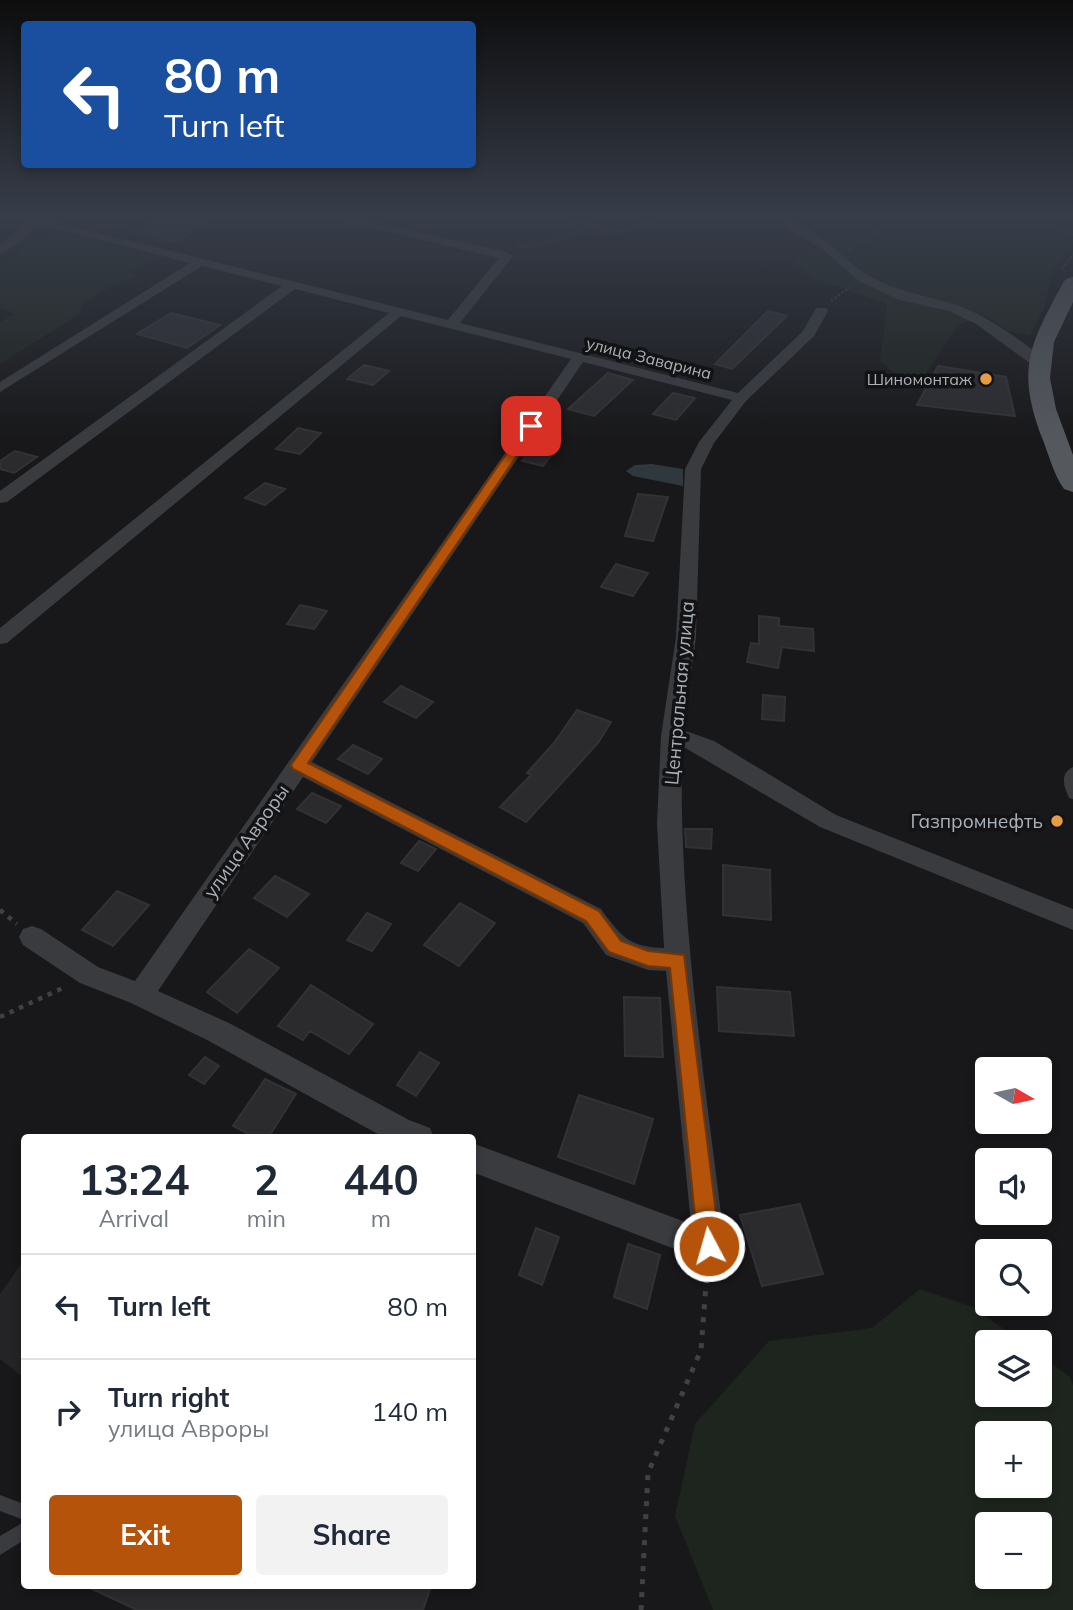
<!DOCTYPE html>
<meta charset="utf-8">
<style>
body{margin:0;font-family:Mulish,sans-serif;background:#f2f2f3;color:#1f2937;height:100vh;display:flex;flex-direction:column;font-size:26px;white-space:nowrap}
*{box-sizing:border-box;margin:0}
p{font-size:23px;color:#747a83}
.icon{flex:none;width:38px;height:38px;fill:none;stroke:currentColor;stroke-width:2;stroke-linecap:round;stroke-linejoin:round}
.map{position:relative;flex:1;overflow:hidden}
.panel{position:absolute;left:21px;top:1134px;width:455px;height:455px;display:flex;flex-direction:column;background:#fff;border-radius:7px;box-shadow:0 4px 10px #0003}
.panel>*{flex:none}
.hud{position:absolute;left:21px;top:21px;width:455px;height:147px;border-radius:7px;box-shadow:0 4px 10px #0003;background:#1a4fa0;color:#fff;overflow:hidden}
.needle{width:46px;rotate:99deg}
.buttons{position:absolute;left:975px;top:1057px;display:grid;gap:14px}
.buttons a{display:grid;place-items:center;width:77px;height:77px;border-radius:7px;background:#fff;box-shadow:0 4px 10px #0003;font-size:35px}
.pin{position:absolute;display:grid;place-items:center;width:60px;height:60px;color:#fff;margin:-30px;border-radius:14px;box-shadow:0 4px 10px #0006}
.me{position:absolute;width:77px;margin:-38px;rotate:354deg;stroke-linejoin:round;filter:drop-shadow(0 0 5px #0008)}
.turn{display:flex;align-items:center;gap:24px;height:147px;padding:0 28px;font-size:32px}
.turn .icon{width:91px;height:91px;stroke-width:2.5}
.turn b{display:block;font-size:49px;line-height:60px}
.eta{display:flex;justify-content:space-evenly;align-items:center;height:119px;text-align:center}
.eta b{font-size:42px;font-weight:700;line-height:49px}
.cta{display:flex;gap:14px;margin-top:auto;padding:14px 28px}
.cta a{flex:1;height:80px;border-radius:7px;background:#b45309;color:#fff;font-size:28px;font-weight:700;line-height:80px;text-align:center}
.cta a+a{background:#f2f2f3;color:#1f2937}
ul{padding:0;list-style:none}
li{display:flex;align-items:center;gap:21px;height:105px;padding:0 28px;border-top:2px solid #e0e1e3}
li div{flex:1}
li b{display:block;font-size:26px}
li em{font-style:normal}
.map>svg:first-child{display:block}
.built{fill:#242427}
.green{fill:#1e241e;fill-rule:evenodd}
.water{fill:#2f383d}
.building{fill:#2b2b2e;stroke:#323236;stroke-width:2}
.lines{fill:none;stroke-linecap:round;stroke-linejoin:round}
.path-far2{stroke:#3f4245;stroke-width:2;stroke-dasharray:2 2.5;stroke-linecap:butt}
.path-far1{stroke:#3f4245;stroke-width:4.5;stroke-dasharray:4.5 6;stroke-linecap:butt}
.path{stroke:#3f4245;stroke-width:5;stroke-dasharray:5 8;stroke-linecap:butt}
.service{fill:#393b3e;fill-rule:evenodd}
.minor{fill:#393b3e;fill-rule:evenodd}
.primary{fill:#55585d;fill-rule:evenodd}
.route{fill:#b45309;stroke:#753606;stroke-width:2}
.poi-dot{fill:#e49c46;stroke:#131315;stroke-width:2.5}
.labels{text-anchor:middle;stroke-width:7;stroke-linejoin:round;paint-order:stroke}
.far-street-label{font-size:16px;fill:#abb1b8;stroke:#131315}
.far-poi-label{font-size:16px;fill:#abb1b8;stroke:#131315;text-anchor:end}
.street-label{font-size:19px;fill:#abb1b8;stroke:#131315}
.poi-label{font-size:19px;fill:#abb1b8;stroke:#131315;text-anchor:end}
</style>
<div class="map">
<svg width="1073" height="1610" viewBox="0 0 1073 1610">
<rect width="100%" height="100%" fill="#18181a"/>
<path class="built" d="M21,1264L24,1266V1378L0,1359V1294Z"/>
<path class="green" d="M801,216H1073V245L1052,272L1044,309L1030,335L1010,332L985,316L958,325L924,377L894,373L880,361L887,304L810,277L792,260L828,242Z
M62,234L163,257C151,264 144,262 132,271L137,276C118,286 86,293 79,314L0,364V322L15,314L0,308V264L18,255L30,237Z
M920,1289L973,1307L1022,1342H987V1395H1040V1355L1070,1377L1073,1385V1610H713L675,1516L695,1424L769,1341L872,1328ZM987,1433H1040V1486H987ZM987,1524H1040V1577H987Z"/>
<path class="water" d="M652,464L683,469V486L633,476L626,471L635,465Z"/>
<path class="building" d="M161,216H220L175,242L132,232Z
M768,311L787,316L732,369L715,364Z
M171,313L220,325L187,348L137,334Z
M364,365L389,371L373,385L347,379Z
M938,366L1006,377L1015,416L917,405Z
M608,373L633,380L594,416L568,409Z
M673,393L695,398L676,420L653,414Z
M298,428L321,433L300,454L276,449Z
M537,443L558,447L543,466L522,461Z
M15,451L37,457L14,473L0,469V461Z
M265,483L285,489L265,505L245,498Z
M638,494L668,497L653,541L625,536Z
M616,564L648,573L633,596L601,587Z
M300,605L327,611L314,629L287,624Z
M759,616L779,618V626L813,629L814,651L782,647L778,668L747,662L751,643L759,644Z
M401,686L433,702L416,718L384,702Z
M763,695L785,697L784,721L762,719Z
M577,710L611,722L598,743L526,822L500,807L531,775L527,773L554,743Z
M353,745L382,759L368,774L338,759Z
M312,793L341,806L326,823L297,809Z
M685,829H712L711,849L686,847Z
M419,841L436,849L418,871L401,863Z
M723,865L770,870L771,920L723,915Z
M275,876L309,894L287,917L254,898Z
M117,891L149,905L113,946L82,930Z
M460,903L495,923L459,966L424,945Z
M367,913L391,924L372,951L347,940Z
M249,949L279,968L237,1013L207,992Z
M311,985L373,1024L349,1054L310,1031L303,1040L278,1026Z
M717,987L790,992L794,1036L719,1031Z
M624,997L660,998L663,1057L625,1056Z
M420,1052L439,1063L416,1096L397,1085Z
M205,1057L219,1066L204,1084L189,1075Z
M265,1079L296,1094L268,1138H256L233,1126Z
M579,1095L653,1119L634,1184L558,1157Z
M800,1204L823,1274L762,1286L740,1215Z
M536,1228L559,1237L542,1285L519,1275Z
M628,1244L660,1255L647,1309L614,1297Z
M86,1586H431L423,1610H137Z"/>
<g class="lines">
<path class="path-far2" d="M514,216L586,223L620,232L671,216
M1021,216L1073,235
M517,245L529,247L582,232H620
M848,249L876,234L894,216
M1062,269L1073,254
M831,301L850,287"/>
<path class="path-far1" d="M0,910L17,924
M0,1017L65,987"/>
<path class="path" d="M641,1610L648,1473L701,1350L707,1272"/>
<path class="service" d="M1073,767V799L1069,798C1064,787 1059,774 1073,767Z
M0,1495L24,1504V1520L0,1511Z
M24,1522V1540L0,1555V1536Z"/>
<path class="minor" d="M13,216H45L43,219L448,320L499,258L333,219L327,216H347L507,252L513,256L460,323L738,393L803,331L816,308H826L828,311L814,336L746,401L714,443L701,469L696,637L683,730L714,741L836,815L1073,909V930L820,827L682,746C678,913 705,1080 725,1246L720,1257L709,1262L472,1172V1143L691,1224L666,971L648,970L606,955L583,923L303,777L158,991L229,1023L409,1120L430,1128L434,1138H385L209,1041L131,1003L80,983L23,945L19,937L23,929L32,926L41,929L98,967L135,981L571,359L401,316L7,643L0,644V628L389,313L295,289L7,502L0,503V491L282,286L202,266L0,392V382L190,263L37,224L19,243L0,255V245L27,221ZM583,362L732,400L699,442L685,469L676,637L661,736L657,824L664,948C628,947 621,936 601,909L312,762Z
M776,216C804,215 845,262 869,276C897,292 926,295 956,305C980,312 1030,344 1046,363L1039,367L1034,366L976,324L949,311L899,300L859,281L825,251L790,229Z"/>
<path class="primary" d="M1073,277V302L1054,342L1050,378L1056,409L1073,455V492L1064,489C1054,475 1049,456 1043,440C1016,369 1029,346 1063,283L1066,279Z"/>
</g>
<linearGradient id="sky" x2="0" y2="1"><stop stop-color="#0d0d0e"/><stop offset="0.49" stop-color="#373d49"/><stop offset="1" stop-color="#373d49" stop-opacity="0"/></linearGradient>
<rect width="1073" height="441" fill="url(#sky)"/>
<path class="route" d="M527,424L537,426L308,763L599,911L621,941L648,951L684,955L720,1246L717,1254L709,1257L701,1254L698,1246L670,968L648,966L609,952L586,921L293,769L291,765Z"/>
<g class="poi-dot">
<circle cx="986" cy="379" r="7"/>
<circle cx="1057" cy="821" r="7"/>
</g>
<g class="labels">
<g class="far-street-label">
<text transform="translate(649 358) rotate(14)" y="6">улица Заварина</text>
</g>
<g class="far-poi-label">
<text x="972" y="385">Шиномонтаж</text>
</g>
<g class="street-label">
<text transform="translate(679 693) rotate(-85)" y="7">Центральная улица</text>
<text transform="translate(246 841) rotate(-55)" y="7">улица Авроры</text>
</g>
<g class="poi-label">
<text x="1043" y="828">Газпромнефть</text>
</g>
</g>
</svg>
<div class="buttons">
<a><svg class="needle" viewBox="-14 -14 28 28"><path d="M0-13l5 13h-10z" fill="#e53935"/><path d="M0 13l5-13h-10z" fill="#747a83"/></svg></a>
<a><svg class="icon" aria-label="sound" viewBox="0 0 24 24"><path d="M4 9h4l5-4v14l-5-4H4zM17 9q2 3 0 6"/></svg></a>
<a><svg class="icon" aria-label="search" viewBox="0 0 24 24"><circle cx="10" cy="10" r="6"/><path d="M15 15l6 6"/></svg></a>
<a><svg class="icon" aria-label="layers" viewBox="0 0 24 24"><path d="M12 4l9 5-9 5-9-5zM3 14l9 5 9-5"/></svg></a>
<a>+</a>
<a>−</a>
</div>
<div class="pin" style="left:531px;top:426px;background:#d93025"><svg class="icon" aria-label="arrive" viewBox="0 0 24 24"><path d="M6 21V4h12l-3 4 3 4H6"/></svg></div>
<svg class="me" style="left:709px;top:1246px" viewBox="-20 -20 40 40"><circle r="17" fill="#b45309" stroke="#fff" stroke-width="3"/><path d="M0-11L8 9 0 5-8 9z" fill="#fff"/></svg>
<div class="hud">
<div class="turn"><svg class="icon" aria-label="left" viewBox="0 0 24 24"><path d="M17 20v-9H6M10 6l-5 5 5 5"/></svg><div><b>80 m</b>Turn left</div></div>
</div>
<section class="panel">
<div class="eta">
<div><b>13:24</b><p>Arrival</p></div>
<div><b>2</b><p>min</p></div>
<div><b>440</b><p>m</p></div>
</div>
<ul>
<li><svg class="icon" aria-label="left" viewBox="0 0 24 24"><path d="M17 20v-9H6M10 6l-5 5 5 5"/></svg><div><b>Turn left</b></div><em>80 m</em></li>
<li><svg class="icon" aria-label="right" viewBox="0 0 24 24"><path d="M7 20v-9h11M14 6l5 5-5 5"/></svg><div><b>Turn right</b><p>улица Авроры</p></div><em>140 m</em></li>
</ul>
<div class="cta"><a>Exit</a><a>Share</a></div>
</section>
</div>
